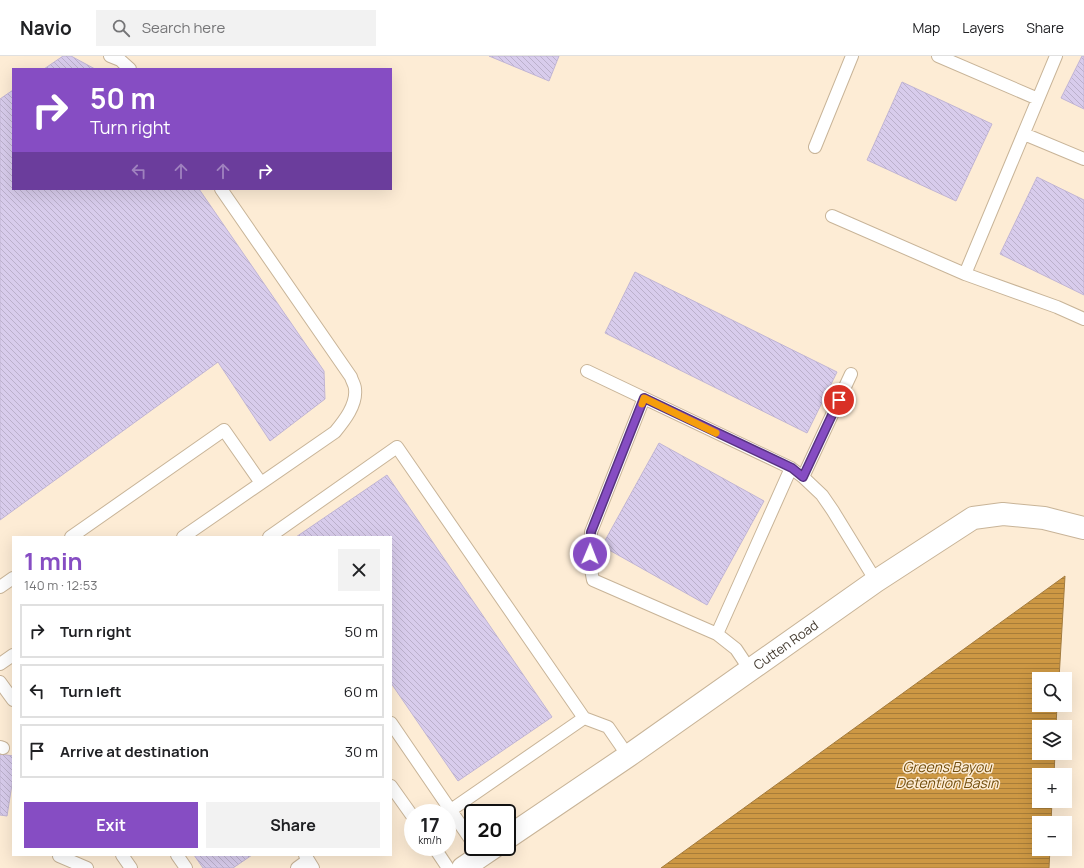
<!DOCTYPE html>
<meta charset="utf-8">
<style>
body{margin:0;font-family:Manrope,sans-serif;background:#f2f2f2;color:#202124;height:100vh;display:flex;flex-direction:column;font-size:15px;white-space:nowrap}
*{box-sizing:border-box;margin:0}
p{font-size:13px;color:#757577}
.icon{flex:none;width:22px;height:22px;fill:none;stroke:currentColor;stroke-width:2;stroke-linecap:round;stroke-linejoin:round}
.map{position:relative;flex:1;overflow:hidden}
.drawer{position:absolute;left:12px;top:480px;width:380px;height:320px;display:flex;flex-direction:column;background:#fff;border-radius:0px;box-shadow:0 4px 16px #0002}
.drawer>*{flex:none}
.top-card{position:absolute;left:12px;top:12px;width:380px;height:122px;border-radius:0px;box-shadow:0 4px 16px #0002;background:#864dc3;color:#fff;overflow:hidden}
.fabs{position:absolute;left:1032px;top:616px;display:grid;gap:8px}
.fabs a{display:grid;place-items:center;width:40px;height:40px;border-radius:0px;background:#fff;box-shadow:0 4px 16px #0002;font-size:20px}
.speed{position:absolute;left:404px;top:748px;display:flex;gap:8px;font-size:20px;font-weight:700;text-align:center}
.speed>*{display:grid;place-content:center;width:52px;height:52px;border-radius:50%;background:#fff;box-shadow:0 4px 16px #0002;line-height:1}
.speed small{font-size:10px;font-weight:400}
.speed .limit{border:2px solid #111;border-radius:6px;background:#fff;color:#111}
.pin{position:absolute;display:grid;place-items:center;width:34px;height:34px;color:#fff;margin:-17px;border:2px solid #fff;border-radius:50%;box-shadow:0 1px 4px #0007}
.me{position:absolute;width:44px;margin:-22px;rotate:1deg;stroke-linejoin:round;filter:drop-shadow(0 0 3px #0008)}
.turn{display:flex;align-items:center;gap:14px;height:84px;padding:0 12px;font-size:18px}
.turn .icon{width:52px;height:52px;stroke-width:2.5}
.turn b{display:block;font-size:28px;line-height:34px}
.lanes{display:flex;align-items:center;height:38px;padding:0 12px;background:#0003;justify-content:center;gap:20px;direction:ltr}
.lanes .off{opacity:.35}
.round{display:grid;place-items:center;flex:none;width:42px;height:42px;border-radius:0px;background:#f2f2f2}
.overview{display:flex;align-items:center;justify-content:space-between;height:68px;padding:0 12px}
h1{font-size:24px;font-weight:700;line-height:30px;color:#864dc3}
.primary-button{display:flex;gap:8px;margin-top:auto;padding:8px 12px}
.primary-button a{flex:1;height:46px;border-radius:0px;background:#864dc3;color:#fff;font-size:16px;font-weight:700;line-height:46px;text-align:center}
.primary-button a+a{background:#f2f2f2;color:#202124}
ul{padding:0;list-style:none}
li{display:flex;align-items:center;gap:12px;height:54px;margin:0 8px 6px;padding:0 4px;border:2px solid #e0e0e0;border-radius:0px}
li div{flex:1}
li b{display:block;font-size:15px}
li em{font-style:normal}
header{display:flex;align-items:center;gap:24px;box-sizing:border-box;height:56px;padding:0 20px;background:#fff;border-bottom:1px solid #e0e0e0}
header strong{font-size:19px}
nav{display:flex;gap:22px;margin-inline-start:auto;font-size:14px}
.search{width:280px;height:36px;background:#f2f2f2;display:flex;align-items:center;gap:10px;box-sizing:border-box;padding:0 14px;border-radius:0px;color:#757577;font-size:15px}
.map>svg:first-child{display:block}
.water{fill:url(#water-rules);stroke:#a47c3e}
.building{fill:url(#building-back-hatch);stroke:#c1b5d4}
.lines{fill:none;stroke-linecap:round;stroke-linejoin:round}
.lane-casing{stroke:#c8b498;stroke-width:14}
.secondary-casing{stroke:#c8b498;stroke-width:24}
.lane{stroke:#fff;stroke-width:12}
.secondary{stroke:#fff;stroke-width:22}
.route-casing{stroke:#57327f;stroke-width:10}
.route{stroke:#864dc3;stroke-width:7}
.slow{stroke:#f59e0b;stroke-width:7}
.labels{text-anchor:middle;stroke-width:3;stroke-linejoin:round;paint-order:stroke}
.street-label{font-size:13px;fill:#433a2f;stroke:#fdecd5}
.water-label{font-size:14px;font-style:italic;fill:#714d0c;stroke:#fdecd5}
</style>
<header>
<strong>Navio</strong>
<div class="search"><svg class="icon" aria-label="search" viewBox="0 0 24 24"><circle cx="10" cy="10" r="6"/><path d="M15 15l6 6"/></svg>Search here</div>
<nav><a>Map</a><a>Layers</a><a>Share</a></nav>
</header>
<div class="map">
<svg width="1084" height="812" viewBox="0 0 1084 812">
<defs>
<pattern id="water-rules" width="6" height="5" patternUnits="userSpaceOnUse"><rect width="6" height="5" fill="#cd9844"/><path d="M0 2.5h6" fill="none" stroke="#a87d39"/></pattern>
<pattern id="building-back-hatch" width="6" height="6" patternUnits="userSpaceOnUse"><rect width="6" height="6" fill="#d8ccec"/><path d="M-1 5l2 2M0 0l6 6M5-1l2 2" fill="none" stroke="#bbb0cb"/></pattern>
</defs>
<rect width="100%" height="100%" fill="#fdecd5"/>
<path class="water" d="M1065,520L1059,623H1039V649H1057L1056,671H1039V697H1055L1054,719H1039V745H1052L1051,767H1039V793H1050L1049,812H661Z"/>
<path class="building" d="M63,0H71L95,13H44Z
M489,0H559L549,25Z
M1082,0H1084V53L1061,42Z
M902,26L992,68L956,145L867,104Z
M13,34V133H199L324,315L325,343L270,385L218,306L0,464V43Z
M1037,121L1084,144V239L1000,198Z
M635,216L837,316L807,377L605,277Z
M659,387L764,445L707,549L602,490Z
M387,419L552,661L458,725L391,627V481H296Z
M0,698L13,700V722L7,760L0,759Z
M194,799H252L233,812H203Z"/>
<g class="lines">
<defs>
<path id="lane" d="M110,0L120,4L130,13
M938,0L1038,43
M1024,78L1084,103
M815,91L852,0
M832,160L965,218L1057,251L1084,263
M965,218L1056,0
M587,315L791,412L803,421L822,439L833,455L876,525
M644,342L591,476L590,508L593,524L717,578L736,593L750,614
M803,421L851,318
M71,481L224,374L261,427
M183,481L335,376C344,365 357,349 355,333C355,329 352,325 351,321L221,133
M269,481L397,391L584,662L608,671L628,700
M0,531L13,522
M717,578L791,412
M0,608L13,599
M0,626L13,644
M391,667L473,787
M0,691L3,692
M391,730L413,761
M451,754L584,662
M434,791L448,812
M122,799L131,812
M177,799L186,812
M305,799L313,812
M59,800L87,812
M297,812L308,804"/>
<g id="secondary">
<path id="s1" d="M507,782L628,700L876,525L973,462L1003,458L1044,462L1084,472"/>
<path d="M463,812L494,791"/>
</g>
</defs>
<use href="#lane" class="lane-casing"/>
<use href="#secondary" class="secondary-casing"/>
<use href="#lane" class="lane"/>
<use href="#secondary" class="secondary"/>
</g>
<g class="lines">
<defs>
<path id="route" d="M590,498L591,476L644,342L792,412L803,421L839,344"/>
</defs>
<use href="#route" class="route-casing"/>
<use href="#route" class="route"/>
<path class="slow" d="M642,348L644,342L716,377"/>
</g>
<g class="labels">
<g class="street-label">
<text dy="5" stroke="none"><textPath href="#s1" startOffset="339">Cutten Road</textPath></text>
</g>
<g class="water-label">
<text x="947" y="716">Greens Bayou<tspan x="947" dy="16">Detention Basin</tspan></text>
</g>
</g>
</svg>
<div class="fabs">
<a><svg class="icon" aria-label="search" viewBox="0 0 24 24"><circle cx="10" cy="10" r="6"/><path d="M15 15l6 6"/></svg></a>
<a><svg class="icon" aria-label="layers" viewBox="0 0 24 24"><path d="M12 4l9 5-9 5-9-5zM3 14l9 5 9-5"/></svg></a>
<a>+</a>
<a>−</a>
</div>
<div class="speed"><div>17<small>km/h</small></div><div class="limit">20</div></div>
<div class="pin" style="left:839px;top:344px;background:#d93025"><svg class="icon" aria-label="arrive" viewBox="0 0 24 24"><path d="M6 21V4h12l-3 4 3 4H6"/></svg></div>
<svg class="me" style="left:590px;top:498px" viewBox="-20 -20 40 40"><circle r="17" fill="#864dc3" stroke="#fff" stroke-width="3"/><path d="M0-11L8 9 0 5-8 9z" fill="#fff"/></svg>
<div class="top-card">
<div class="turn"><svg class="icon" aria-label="right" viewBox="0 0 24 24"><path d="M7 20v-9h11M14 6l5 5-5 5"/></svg><div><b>50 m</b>Turn right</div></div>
<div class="lanes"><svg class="icon off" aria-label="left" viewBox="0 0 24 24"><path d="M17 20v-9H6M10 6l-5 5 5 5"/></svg><svg class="icon off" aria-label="ahead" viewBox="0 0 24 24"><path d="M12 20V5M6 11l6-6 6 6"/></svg><svg class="icon off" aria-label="ahead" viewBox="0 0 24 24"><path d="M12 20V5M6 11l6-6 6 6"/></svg><svg class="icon" aria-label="right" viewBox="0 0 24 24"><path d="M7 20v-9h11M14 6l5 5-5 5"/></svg></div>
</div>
<section class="drawer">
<div class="overview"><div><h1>1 min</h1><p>140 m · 12:53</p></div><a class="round"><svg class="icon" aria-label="close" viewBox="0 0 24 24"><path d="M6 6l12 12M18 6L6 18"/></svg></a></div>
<ul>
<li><svg class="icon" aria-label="right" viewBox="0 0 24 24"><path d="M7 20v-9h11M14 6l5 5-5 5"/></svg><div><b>Turn right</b></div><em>50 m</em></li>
<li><svg class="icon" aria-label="left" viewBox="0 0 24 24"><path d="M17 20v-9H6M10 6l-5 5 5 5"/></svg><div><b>Turn left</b></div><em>60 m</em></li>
<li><svg class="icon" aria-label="arrive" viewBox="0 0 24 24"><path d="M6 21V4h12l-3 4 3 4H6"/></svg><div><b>Arrive at destination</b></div><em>30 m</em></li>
</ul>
<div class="primary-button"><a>Exit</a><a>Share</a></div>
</section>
</div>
